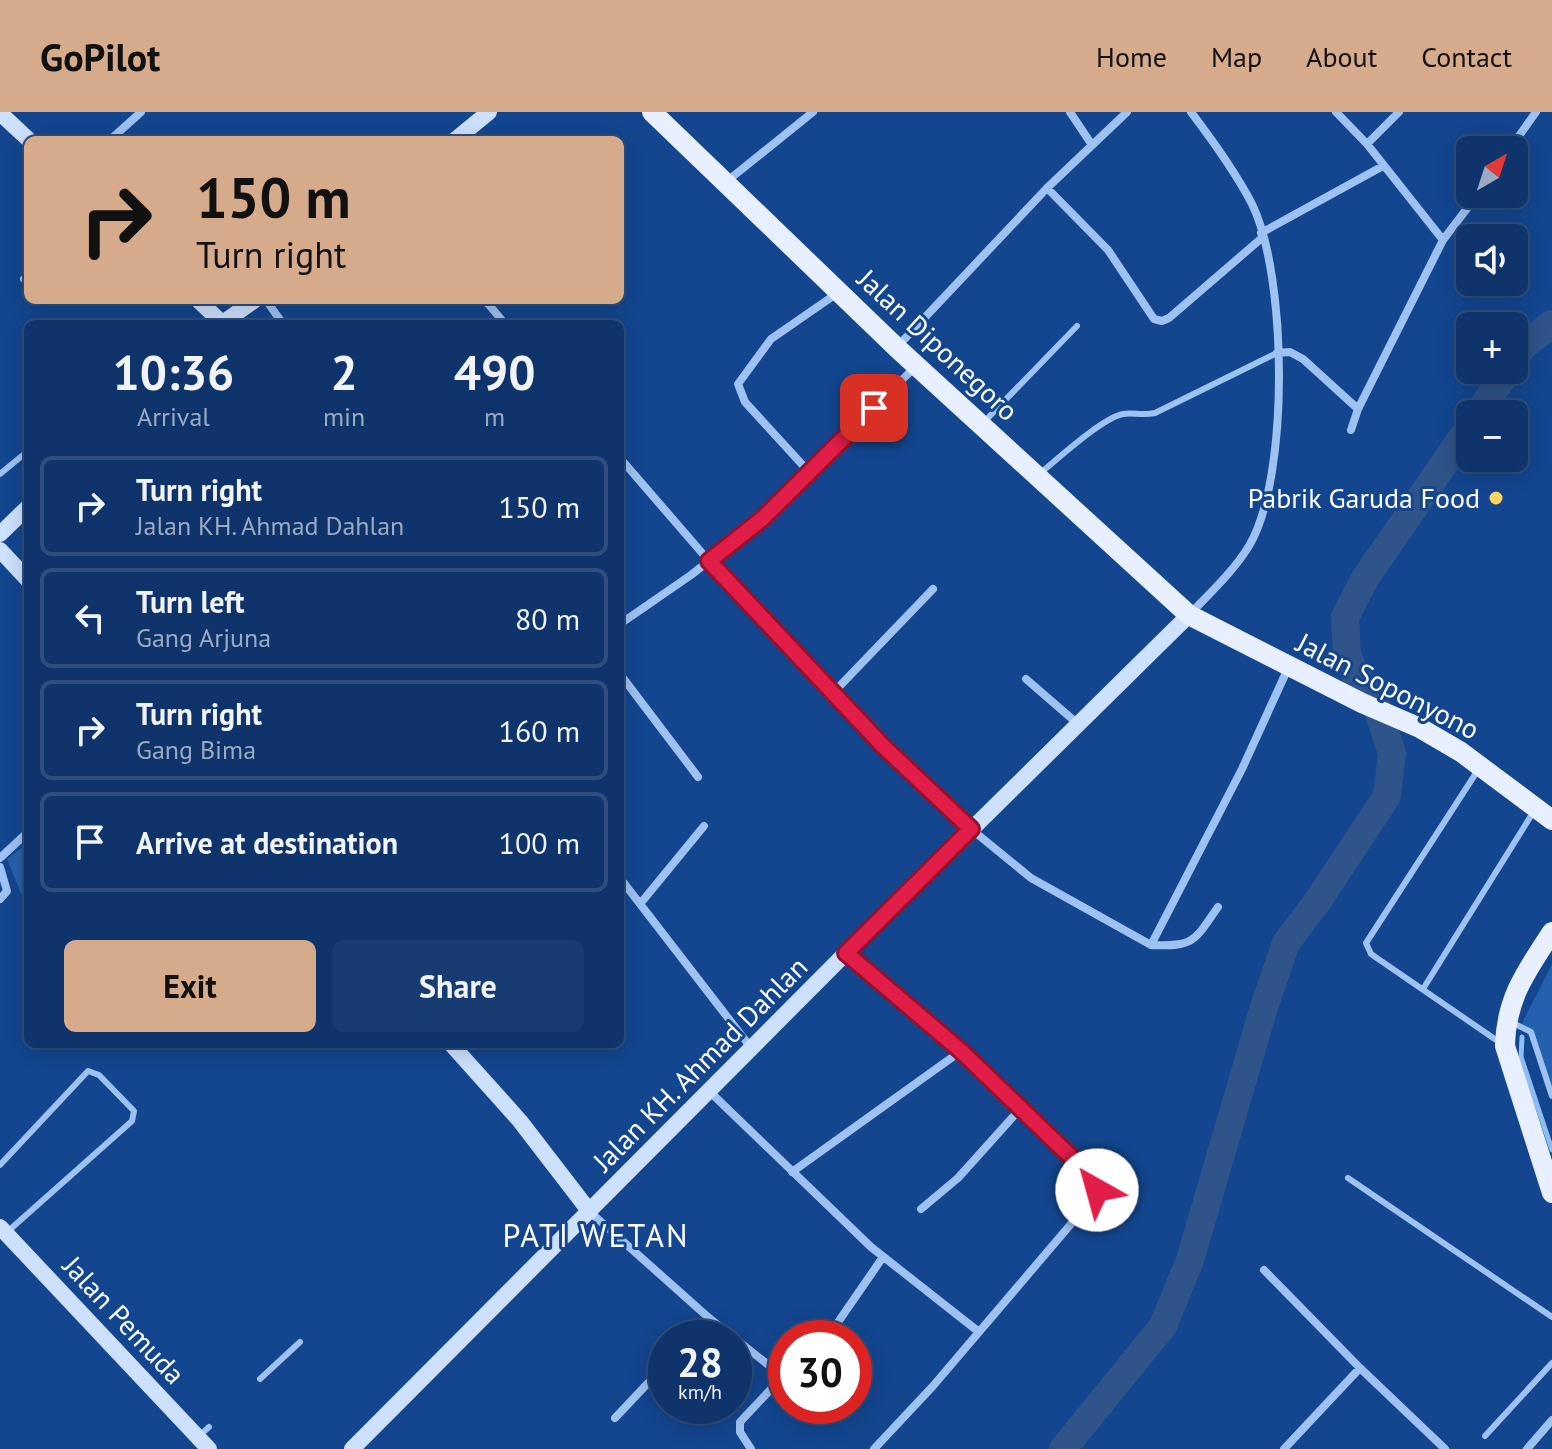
<!DOCTYPE html>
<meta charset="utf-8">
<style>
body{margin:0;font-family:"PT Sans",sans-serif;background:#173c71;color:#f1f3f6;height:100vh;display:flex;flex-direction:column;font-size:30px;white-space:nowrap}
*{box-sizing:border-box;margin:0}
p{font-size:26px;color:#9baac1}
.icon{flex:none;width:44px;height:44px;fill:none;stroke:currentColor;stroke-width:2;stroke-linecap:round;stroke-linejoin:round}
.map{position:relative;flex:1;overflow:hidden}
.details{position:absolute;left:24px;top:208px;width:600px;height:728px;display:flex;flex-direction:column;background:#0e346b;border-radius:12px;box-shadow:0 4px 20px #0003,0 0 0 2px #2e4f7e}
.details>*{flex:none}
.top-card{position:absolute;left:24px;top:24px;width:600px;height:168px;border-radius:12px;box-shadow:0 4px 20px #0003,0 0 0 2px #2e4f7e;background:#d6ab8b;color:#111;overflow:hidden}
.needle{width:52px;rotate:39deg}
.controls{position:absolute;left:1456px;top:24px;display:grid;gap:16px}
.controls a{display:grid;place-items:center;width:72px;height:72px;border-radius:12px;background:#0e346b;box-shadow:0 4px 20px #0003,0 0 0 2px #2e4f7e;font-size:40px}
.speed{position:absolute;left:648px;top:1208px;display:flex;gap:16px;font-size:40px;font-weight:700;text-align:center}
.speed>*{display:grid;place-content:center;width:104px;height:104px;border-radius:50%;background:#0e346b;box-shadow:0 4px 20px #0003,0 0 0 2px #2e4f7e;line-height:1}
.speed small{font-size:20px;font-weight:400}
.speed .limit{border:12px solid #d22;background:#fff;color:#111}
.pin{position:absolute;display:grid;place-items:center;width:68px;height:68px;color:#fff;margin:-34px;border-radius:16px;box-shadow:0 4px 12px #0006}
.me{position:absolute;width:88px;margin:-44px;rotate:322deg;stroke-linejoin:round;filter:drop-shadow(0 0 6px #0008)}
.turn{display:flex;align-items:center;gap:28px;height:168px;padding:0 40px;font-size:36px}
.turn .icon{width:104px;height:104px;stroke-width:2.5}
.turn b{display:block;font-size:56px;line-height:68px}
.eta{display:flex;justify-content:space-evenly;align-items:center;height:136px;text-align:center}
.eta b{font-size:48px;font-weight:600;line-height:56px}
.action{display:flex;gap:16px;margin-top:auto;padding:16px 40px}
.action a{flex:1;height:92px;border-radius:12px;background:#d6ab8b;color:#111;font-size:32px;font-weight:600;line-height:92px;text-align:center}
.action a+a{background:#173c71;color:#f1f3f6}
ul{padding:0;list-style:none}
li{display:flex;align-items:center;gap:24px;height:100px;margin:0 16px 12px;padding:0 24px;border:4px solid #2e4f7e;border-radius:12px}
li div{flex:1}
li b{display:block;font-size:30px}
li em{font-style:normal}
header{display:flex;align-items:center;gap:48px;box-sizing:border-box;height:112px;padding:0 40px;background:#d6ab8b;color:#111}
header strong{font-size:38px}
nav{display:flex;gap:44px;margin-inline-start:auto;font-size:28px}
.map>svg:first-child{display:block}
.green{fill:#2560ae}
.lines{fill:none;stroke-linecap:round;stroke-linejoin:round}
.stream{stroke:#90bcf4;stroke-width:5}
.river{stroke:#2f548a;stroke-width:28}
.lane{stroke:#9ec2f1;stroke-width:6}
.street{stroke:#9ec2f1;stroke-width:8}
.secondary{stroke:#cde0fc;stroke-width:16}
.primary{stroke:#e8f0ff;stroke-width:20}
.route-casing{stroke:#92132f;stroke-width:20}
.route{stroke:#e11d48;stroke-width:14}
.poi-dot{fill:#ffd45e;stroke:#13468f;stroke-width:3}
.labels{text-anchor:middle;stroke-width:6;stroke-linejoin:round;paint-order:stroke}
.street-label{font-size:28px;fill:#fff;stroke:#13468f}
.poi-label{font-size:28px;fill:#fff;stroke:#13468f;text-anchor:end}
.quarter-label{font-size:32px;letter-spacing:2px;fill:#fff;stroke:#13468f}
</style>
<header>
<strong>GoPilot</strong>
<nav><a>Home</a><a>Map</a><a>About</a><a>Contact</a></nav>
</header>
<div class="map">
<svg width="1552" height="1337" viewBox="0 0 1552 1337">
<rect width="100%" height="100%" fill="#13468f"/>
<path class="green" d="M28,731V799L7,747Z
M1552,852V984L1531,920L1521,913Z"/>
<g class="lines">
<path class="stream" d="M1522,925L1521,945L1552,1038"/>
<path class="river" d="M1514,248L1523,234L1552,212
M1478,302L1508,258
M1063,1337L1163,1214L1190,1148L1264,895L1286,831L1317,790L1387,684L1392,641L1372,581L1355,562L1347,542L1345,505L1364,468L1470,314"/>
<path class="lane" d="M985,309L1077,214
M0,362L28,339
M1039,362C1058,347 1102,306 1123,302C1133,300 1142,304 1155,301L1277,241
M1478,658L1366,831L1371,842L1502,932
M1423,877L1534,699
M1513,911L1531,920L1552,984
M0,1053L88,959L99,963L134,999L132,1009L6,1121
M1348,1066L1552,1205
M260,1267L300,1230
M1485,1324L1552,1251
M198,1325L209,1315"/>
<path class="street" d="M1070,0L1092,33
M1336,0L1367,32L1443,128
M110,28L141,0
M1367,32L1399,0
M1509,38L1536,0
M726,70L813,0
M1047,76L1108,138L1154,207L1162,209L1169,206L1263,125
M1261,121L1383,54
M24,167L28,163
M266,188L283,212
M485,188L505,212
M897,235L1047,76L1127,0
M1277,241L1290,240L1303,247L1358,297
M1351,318L1358,297L1443,128L1478,82
M620,346L709,449L883,634L971,717L1031,766L1151,833L1242,657L1289,554
M809,360L745,290L738,272L771,227L839,180
M1189,503C1209,482 1233,460 1249,434C1290,365 1287,163 1252,92C1235,59 1213,29 1191,0
M620,512L691,463L762,407L917,253
M620,562L698,665
M1026,567L1078,612
M833,581L933,477
M0,746L28,720
M0,755L7,779L0,787
M620,766L752,937
M640,792L704,714
M1151,833C1195,835 1194,829 1218,795
M846,841L961,939L1097,1072L1094,1085L933,1274L874,1337
M709,979L871,1135L979,1220
M792,1060L961,939
M921,1097L958,1066L1021,996
M590,1100L709,1206L776,1259L778,1264L772,1276L740,1310V1320L751,1337
M1264,1158L1360,1256
M690,1226L709,1206
M822,1226L834,1216L883,1145
M615,1306L666,1252
M1284,1337L1360,1256L1445,1337
M1527,1337L1552,1308"/>
<path class="secondary" d="M0,1L29,28
M455,28L489,0
M198,188L222,211
M221,212L255,188
M0,422L28,395
M0,438L28,468
M451,932L520,1009L590,1100
M0,1115L209,1337
M352,1337L846,841L1189,503"/>
<path class="primary" d="M652,0L897,236L1189,503L1362,591L1420,616L1461,640L1552,708
M1552,820C1527,858 1506,886 1505,934L1552,1081"/>
</g>
<g class="lines">
<defs>
<path id="route" d="M874,296L762,407L709,449L883,634L971,717L846,841L961,939L1094,1067L1097,1078"/>
</defs>
<use href="#route" class="route-casing"/>
<use href="#route" class="route"/>
</g>
<circle class="poi-dot" cx="1496" cy="386" r="8"/>
<g class="labels">
<g class="street-label">
<text transform="translate(938 233) rotate(43)" y="10">Jalan Diponegoro</text>
<text transform="translate(1388 574) rotate(27)" y="10">Jalan Soponyono</text>
<text transform="translate(700 952) rotate(-45)" y="10">Jalan KH. Ahmad Dahlan</text>
<text transform="translate(124 1208) rotate(47)" y="10">Jalan Pemuda</text>
</g>
<g class="poi-label">
<text x="1480" y="396">Pabrik Garuda Food</text>
</g>
<g class="quarter-label">
<text x="596" y="1135">PATI WETAN</text>
</g>
</g>
</svg>
<div class="controls">
<a><svg class="needle" viewBox="-14 -14 28 28"><path d="M0-13l5 13h-10z" fill="#e53935"/><path d="M0 13l5-13h-10z" fill="#9baac1"/></svg></a>
<a><svg class="icon" aria-label="sound" viewBox="0 0 24 24"><path d="M4 9h4l5-4v14l-5-4H4zM17 9q2 3 0 6"/></svg></a>
<a>+</a>
<a>−</a>
</div>
<div class="speed"><div>28<small>km/h</small></div><div class="limit">30</div></div>
<div class="pin" style="left:874px;top:296px;background:#d93025"><svg class="icon" aria-label="arrive" viewBox="0 0 24 24"><path d="M6 21V4h12l-3 4 3 4H6"/></svg></div>
<svg class="me" style="left:1097px;top:1078px" viewBox="-20 -20 40 40"><circle r="19" fill="#fff"/><path d="M0-13L10 11 0 6-10 11z" fill="#e11d48"/></svg>
<div class="top-card">
<div class="turn"><svg class="icon" aria-label="right" viewBox="0 0 24 24"><path d="M7 20v-9h11M14 6l5 5-5 5"/></svg><div><b>150 m</b>Turn right</div></div>
</div>
<section class="details">
<div class="eta">
<div><b>10:36</b><p>Arrival</p></div>
<div><b>2</b><p>min</p></div>
<div><b>490</b><p>m</p></div>
</div>
<ul>
<li><svg class="icon" aria-label="right" viewBox="0 0 24 24"><path d="M7 20v-9h11M14 6l5 5-5 5"/></svg><div><b>Turn right</b><p>Jalan KH. Ahmad Dahlan</p></div><em>150 m</em></li>
<li><svg class="icon" aria-label="left" viewBox="0 0 24 24"><path d="M17 20v-9H6M10 6l-5 5 5 5"/></svg><div><b>Turn left</b><p>Gang Arjuna</p></div><em>80 m</em></li>
<li><svg class="icon" aria-label="right" viewBox="0 0 24 24"><path d="M7 20v-9h11M14 6l5 5-5 5"/></svg><div><b>Turn right</b><p>Gang Bima</p></div><em>160 m</em></li>
<li><svg class="icon" aria-label="arrive" viewBox="0 0 24 24"><path d="M6 21V4h12l-3 4 3 4H6"/></svg><div><b>Arrive at destination</b></div><em>100 m</em></li>
</ul>
<div class="action"><a>Exit</a><a>Share</a></div>
</section>
</div>
